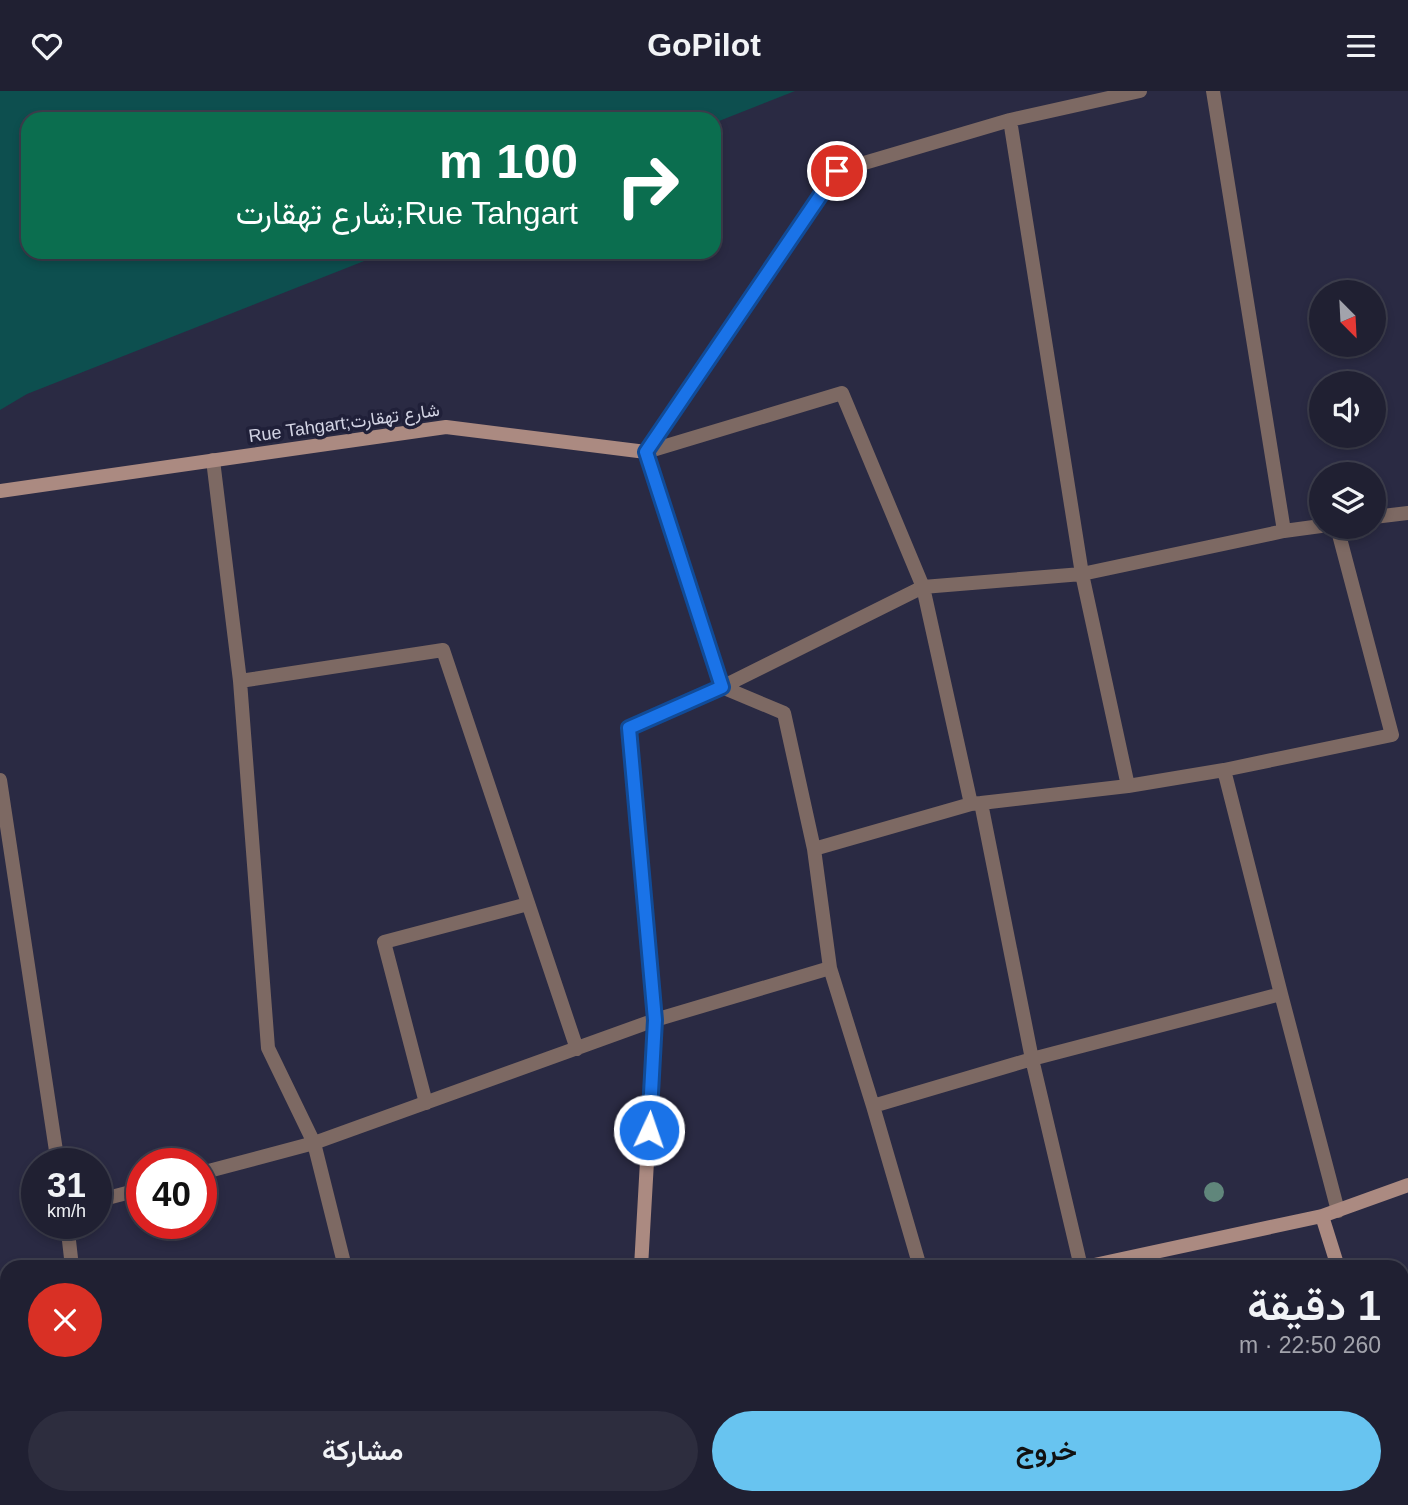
<!DOCTYPE html>
<html lang="ar">
<meta charset="utf-8">
<style>
body{margin:0;font-family:Arial,Vazirmatn,sans-serif;background:#2d2d3e;color:#f1f3f6;direction:rtl;height:100vh;display:flex;flex-direction:column;font-size:26px;white-space:nowrap}
*{box-sizing:border-box;margin:0}
p{font-size:23px;color:#a2a3ac}
.icon{flex:none;width:38px;height:38px;fill:none;stroke:currentColor;stroke-width:2;stroke-linecap:round;stroke-linejoin:round}
.map{position:relative;flex:1;overflow:hidden;direction:ltr}
.drawer{position:absolute;left:0px;top:1169px;width:1409px;height:245px;display:flex;flex-direction:column;background:#202032;border-radius:21px 21px 0 0;box-shadow:0 4px 10px #0003,0 0 0 2px #3d3e4d;direction:rtl}
.drawer>*{flex:none}
.guide{position:absolute;left:21px;top:21px;width:700px;height:147px;border-radius:21px;box-shadow:0 4px 10px #0003,0 0 0 2px #3d3e4d;direction:rtl;background:#0b6e4f;color:#fff;overflow:hidden}
.needle{width:46px;rotate:156deg}
.controls{position:absolute;left:1309px;top:189px;display:grid;gap:14px}
.controls a{display:grid;place-items:center;width:77px;height:77px;border-radius:50%;background:#202032;box-shadow:0 4px 10px #0003,0 0 0 2px #3d3e4d;font-size:35px}
.speed{position:absolute;left:21px;top:1057px;display:flex;gap:14px;font-size:35px;font-weight:700;text-align:center}
.speed>*{display:grid;place-content:center;width:91px;height:91px;border-radius:50%;background:#202032;box-shadow:0 4px 10px #0003,0 0 0 2px #3d3e4d;line-height:1}
.speed small{font-size:18px;font-weight:400}
.speed .limit{border:10px solid #d22;background:#fff;color:#111}
.pin{position:absolute;display:grid;place-items:center;width:60px;height:60px;color:#fff;margin:-30px;border:4px solid #fff;border-radius:50%;box-shadow:0 2px 7px #0007}
.me{position:absolute;width:77px;margin:-38px;rotate:3deg;stroke-linejoin:round;filter:drop-shadow(0 0 5px #0008)}
.turn{display:flex;align-items:center;gap:24px;height:147px;padding:0 28px;font-size:32px}
.turn .icon{width:91px;height:91px;stroke-width:2.5}
.turn b{display:block;font-size:49px;line-height:60px}
.round{display:grid;place-items:center;flex:none;width:74px;height:74px;border-radius:37px;background:#2d2d3e}
.summary{display:flex;align-items:center;justify-content:space-between;height:119px;padding:0 28px}
h1{font-size:42px;font-weight:600;line-height:52px}
.action{display:flex;gap:14px;margin-top:auto;padding:14px 28px}
.action a{flex:1;height:80px;border-radius:42px;background:#68c4f0;color:#111;font-size:28px;font-weight:600;line-height:80px;text-align:center}
.action a+a{background:#2d2d3e;color:#f1f3f6}
header{display:flex;justify-content:space-between;align-items:center;height:91px;padding:0 28px;background:#202032;font-size:32px;font-weight:600}
.map>svg:first-child{display:block}
.water{fill:#0d4f4f}
.lines{fill:none;stroke-linecap:round;stroke-linejoin:round}
.street{stroke:#7d6963;stroke-width:14}
.secondary{stroke:#ab8a81;stroke-width:14}
.tree{fill:#60867b}
.route-casing{stroke:#114b97;stroke-width:18}
.route{stroke:#1a73e8;stroke-width:12}
.labels{text-anchor:middle;stroke-width:7;stroke-linejoin:round;paint-order:stroke}
.street-label{font-size:18px;fill:#d2d3e3;stroke:#202039}
</style>
<header><svg class="icon" aria-label="menu" viewBox="0 0 24 24"><path d="M4 6h16M4 12h16M4 18h16"/></svg>GoPilot<svg class="icon" aria-label="heart" viewBox="0 0 24 24"><path d="M12 20l-8-8c-3-5 5-10 8-4 3-6 11-1 8 4z"/></svg></header>
<div class="map">
<svg width="1408" height="1414" viewBox="0 0 1408 1414">
<rect width="100%" height="100%" fill="#2a2a43"/>
<path class="water" d="M0,0H795L714,32V28H28V161H387L27,303L0,319Z"/>
<g class="lines">
<path class="street" d="M1213,0L1284,440
M1010,29L1140,0
M646,361L837,80L1010,29L1082,483L1284,440L1321,435
M646,361L842,302L923,496L971,713
M213,369L240,590L268,957L314,1052L345,1176
M1374,426L1408,422
M240,590L443,559L577,958
M722,596L923,496L1082,483L1128,695
M722,596L784,622L814,758L830,877
M1224,679L1392,644L1337,436
M0,689L58,1073
M981,712L1128,695L1224,679L1281,903
M814,758L971,713L981,712L1032,968L1081,1176
M426,1012L384,851L528,813
M873,1015L1032,968L1281,903L1338,1120
M201,1082L314,1052L655,929L830,877L873,1015L920,1176
M96,1110L142,1098
M67,1132L72,1176
M1099,1407V1414
M602,1414L633,1407"/>
<path class="secondary" d="M0,400L446,336L646,361L722,596L629,637L655,929L641,1176
M1322,1125L1338,1176
M1085,1176L1322,1125L1408,1094
M1402,1374L1408,1394
M0,1400L7,1399
M726,1407L728,1414"/>
</g>
<circle class="tree" cx="1214" cy="1101" r="10"/>
<g class="lines">
<defs>
<path id="route" d="M649,1039L655,929L629,637L722,596L646,361L837,80"/>
</defs>
<use href="#route" class="route-casing"/>
<use href="#route" class="route"/>
</g>
<g class="labels">
<g class="street-label">
<text transform="translate(344 332) rotate(-8)" y="6">Rue Tahgart;شارع تهقارت</text>
</g>
</g>
</svg>
<div class="controls">
<a><svg class="needle" viewBox="-14 -14 28 28"><path d="M0-13l5 13h-10z" fill="#e53935"/><path d="M0 13l5-13h-10z" fill="#a2a3ac"/></svg></a>
<a><svg class="icon" aria-label="sound" viewBox="0 0 24 24"><path d="M4 9h4l5-4v14l-5-4H4zM17 9q2 3 0 6"/></svg></a>
<a><svg class="icon" aria-label="layers" viewBox="0 0 24 24"><path d="M12 4l9 5-9 5-9-5zM3 14l9 5 9-5"/></svg></a>
</div>
<div class="speed"><div>31<small>km/h</small></div><div class="limit">40</div></div>
<div class="pin" style="left:837px;top:80px;background:#d93025"><svg class="icon" aria-label="arrive" viewBox="0 0 24 24"><path d="M6 21V4h12l-3 4 3 4H6"/></svg></div>
<svg class="me" style="left:649px;top:1039px" viewBox="-20 -20 40 40"><circle r="17" fill="#1a73e8" stroke="#fff" stroke-width="3"/><path d="M0-11L8 9 0 5-8 9z" fill="#fff"/></svg>
<div class="guide">
<div class="turn"><svg class="icon" aria-label="right" viewBox="0 0 24 24"><path d="M7 20v-9h11M14 6l5 5-5 5"/></svg><div><b>100 m</b>Rue Tahgart;شارع تهقارت</div></div>
</div>
<section class="drawer">
<div class="summary"><div><h1>1 دقيقة</h1><p>260 m · 22:50</p></div><a class="round" style="background:#d93025;color:#fff"><svg class="icon" aria-label="close" viewBox="0 0 24 24"><path d="M6 6l12 12M18 6L6 18"/></svg></a></div>
<div class="action"><a>خروج</a><a>مشاركة</a></div>
</section>
</div>
